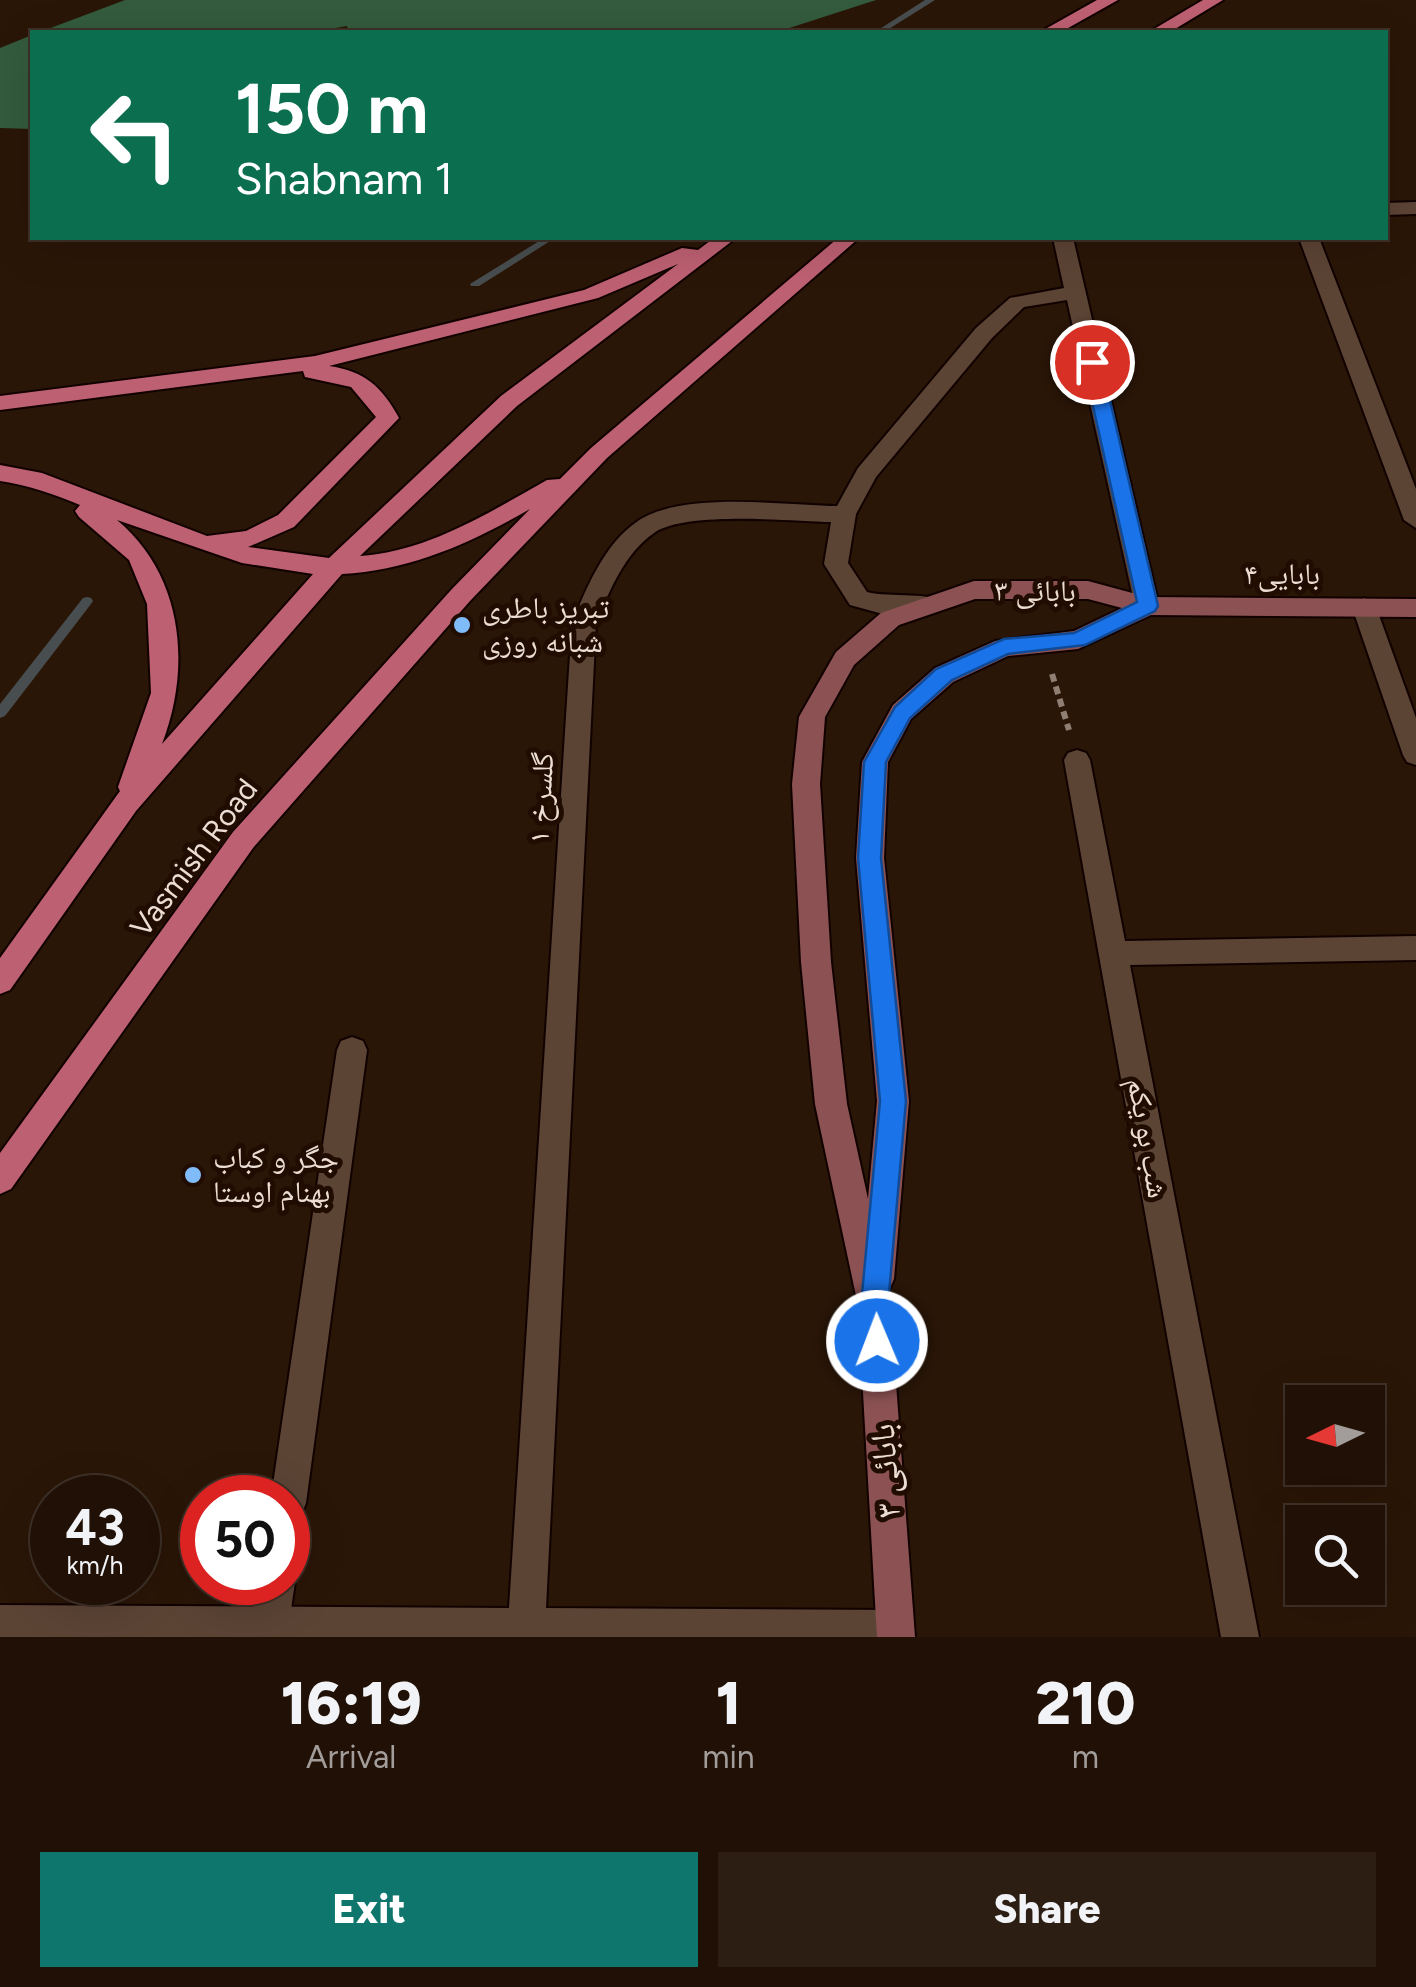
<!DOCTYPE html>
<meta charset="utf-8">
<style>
body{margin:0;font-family:Figtree,"Noto Naskh Arabic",sans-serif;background:#2d1e13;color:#f1f3f6;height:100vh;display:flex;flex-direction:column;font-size:38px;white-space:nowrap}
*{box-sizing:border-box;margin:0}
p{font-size:32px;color:#a29d9a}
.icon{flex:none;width:55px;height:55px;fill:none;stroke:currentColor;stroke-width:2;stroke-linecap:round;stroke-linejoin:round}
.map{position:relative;height:1637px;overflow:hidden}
.drawer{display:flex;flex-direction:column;background:#201005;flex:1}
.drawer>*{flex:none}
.hud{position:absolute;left:30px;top:30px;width:1358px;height:210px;border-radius:0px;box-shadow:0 10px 40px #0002,0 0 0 2px #3d3027;background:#0b6e4f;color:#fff;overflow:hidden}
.needle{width:65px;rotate:265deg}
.fabs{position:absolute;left:1285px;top:1385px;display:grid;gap:20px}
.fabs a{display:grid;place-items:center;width:100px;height:100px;border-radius:0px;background:#201005;box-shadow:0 10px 40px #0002,0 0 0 2px #3d3027;font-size:50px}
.speed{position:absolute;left:30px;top:1475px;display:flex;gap:20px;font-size:50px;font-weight:700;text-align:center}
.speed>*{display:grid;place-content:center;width:130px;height:130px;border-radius:50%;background:#201005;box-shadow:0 10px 40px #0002,0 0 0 2px #3d3027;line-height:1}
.speed small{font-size:25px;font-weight:400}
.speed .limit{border:15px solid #d22;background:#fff;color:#111}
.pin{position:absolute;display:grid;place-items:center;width:85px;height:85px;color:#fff;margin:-42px;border:5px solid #fff;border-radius:50%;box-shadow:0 2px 10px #0007}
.me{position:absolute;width:110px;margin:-55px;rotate:359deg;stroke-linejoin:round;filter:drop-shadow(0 0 8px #0008)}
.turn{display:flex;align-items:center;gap:35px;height:210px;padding:0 40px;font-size:45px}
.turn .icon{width:130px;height:130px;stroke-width:2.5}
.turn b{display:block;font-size:70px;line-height:85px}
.eta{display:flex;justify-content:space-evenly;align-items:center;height:170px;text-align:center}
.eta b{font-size:60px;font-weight:800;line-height:70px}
.action{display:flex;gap:20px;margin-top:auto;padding:20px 40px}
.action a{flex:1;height:115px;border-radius:0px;background:#0f766e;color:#fff;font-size:40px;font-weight:800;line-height:115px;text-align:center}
.action a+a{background:#2d1e13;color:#f1f3f6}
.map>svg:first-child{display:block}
.forest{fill:#345b3e}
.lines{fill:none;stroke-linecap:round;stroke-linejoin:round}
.stream{fill:#484e4f;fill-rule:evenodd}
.service-casing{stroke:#110200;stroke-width:4}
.minor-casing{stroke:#110200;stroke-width:4}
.secondary-casing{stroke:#110200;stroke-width:4}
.primary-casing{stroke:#110200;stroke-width:4}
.path{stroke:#8f7e72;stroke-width:6;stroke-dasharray:8 5;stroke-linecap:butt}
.service{fill:#5c4435;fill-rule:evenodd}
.minor{fill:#5c4435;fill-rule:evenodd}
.secondary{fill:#8c5253;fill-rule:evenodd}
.primary{fill:#bd6072;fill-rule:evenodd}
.route{fill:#1a73e8;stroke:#114b97;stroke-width:2.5}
.poi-dot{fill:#81bcfa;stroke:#200c01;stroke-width:4}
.labels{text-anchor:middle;stroke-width:10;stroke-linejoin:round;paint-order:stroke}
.street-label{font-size:30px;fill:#ecddd4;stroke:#200c01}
.poi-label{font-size:30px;fill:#ecddd4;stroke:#200c01;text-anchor:start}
.near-street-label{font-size:35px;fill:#ecddd4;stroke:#200c01}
</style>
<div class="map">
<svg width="1416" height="1637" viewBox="0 0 1416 1637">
<rect width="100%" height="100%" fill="#2a1607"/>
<path class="forest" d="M125,0H876L777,32H349L347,26L312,32H40Z
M32,35V129L0,128V48Z"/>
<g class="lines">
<path class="stream" d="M925,0H935L884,32H875Z
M544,238H555L479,286H471L470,284Z
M87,597L91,598L93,601L91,604L5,716L0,718V704L83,598Z"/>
<defs>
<path id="service" d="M1299,238H1319L1416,489V528L1404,520Z
M1077,750L1086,753L1090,760L1125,941L1416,936V960L1130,965L1259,1637H1221L1064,760L1068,753Z
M352,1037L363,1041L367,1050L306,1503L301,1516L288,1521V1498H271L337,1050L341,1041Z
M288,1568L295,1582L287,1637H249L257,1582H288Z"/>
<path id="minor" d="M1416,202V214L1385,215V203Z
M1053,238H1073L1159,606L1156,612H1138L1135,606L1067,300L1024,307L992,338L876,477L856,514L848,563L867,592C889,598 934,591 944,604L941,610L890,616L850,605L824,564L831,522C791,521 685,511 654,533C624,554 610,590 596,623L546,1608L895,1610L908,1616L914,1629L911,1637H0V1605L509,1608L572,623C587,587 604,544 638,521C682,491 784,505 837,506L858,468L976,328L1010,298L1064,288Z
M1364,598L1376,607L1416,718V765L1407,762L1403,755L1352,607Z"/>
<path id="secondary" d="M974,581H1088L1147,597L1416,599V617L1151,615L1078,649L1008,656L953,682L911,719L888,762L884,858L909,1101L894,1279L889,1290L915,1637H877L858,1305L815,1104L801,962L792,784L799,717L836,652L881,613ZM975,599H1088L1122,608L1074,631L995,641L935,668L893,705L862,762L856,858L877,1101L868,1199L847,1104L831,962L820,784L825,717L854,665L899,625Z"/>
<path id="primary" d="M1097,0H1118L1061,32H1040Z
M1203,0H1223L1170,32H1149Z
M714,238H736L517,406L360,556C427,552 490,512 547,480L560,479L591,448L838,238H859L607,458L470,601L253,848L11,1189L0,1194V1153L233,832L452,589L530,509C471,543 411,570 342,574L136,811L10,990L0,994V958L120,791L118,787L151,693L147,604L129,560L79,517L75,511L80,505C54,494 28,485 0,481V465L42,473L207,536L246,531L278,515L376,417L351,387L305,377L303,371L0,410V396L315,356L584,290L682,248L698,250ZM678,264L501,396L329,558L248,547L294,527L399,418C382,387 365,371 329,366L598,298ZM117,520L242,563L313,574L162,744C192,666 183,575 117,520Z"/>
</defs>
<use href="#service" class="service-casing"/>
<use href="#minor" class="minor-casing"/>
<use href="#secondary" class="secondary-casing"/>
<use href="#primary" class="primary-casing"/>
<path class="path" d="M1052,674L1069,730"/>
<use href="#service" class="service"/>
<use href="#minor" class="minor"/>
<use href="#secondary" class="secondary"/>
<use href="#primary" class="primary"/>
</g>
<path class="route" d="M1092,356L1101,362L1158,606L1155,611L1085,645L1008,654L952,680L910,718L886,762L881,858L906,1101L888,1305L891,1341L887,1351L877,1355L867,1351L861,1305L880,1101L858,858L864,762L895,707L936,669L1004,639L1074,633L1137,602L1083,362Z"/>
<g class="poi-dot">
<circle cx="462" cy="625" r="10"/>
<circle cx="193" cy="1175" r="10"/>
</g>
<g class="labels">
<g class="street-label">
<text x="1282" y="584">بابایی۴</text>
<text x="1035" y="601">بابائی ۳</text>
<text transform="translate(541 798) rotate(-87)" y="10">گلسرخ ۱</text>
<text transform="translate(194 858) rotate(-53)" y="10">Vasmish Road</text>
<text transform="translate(1148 1138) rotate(80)" y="10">شب بو یکم</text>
</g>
<g class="poi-label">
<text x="482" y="618">تبریز باطری<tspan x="482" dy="34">شبانه روزی</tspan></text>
<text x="213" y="1168">جگر و کباب<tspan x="213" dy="34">بهنام اوستا</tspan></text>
</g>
<g class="near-street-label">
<text transform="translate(885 1471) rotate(-94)" y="12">بابائی ۳</text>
</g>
</g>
</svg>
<div class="fabs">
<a><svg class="needle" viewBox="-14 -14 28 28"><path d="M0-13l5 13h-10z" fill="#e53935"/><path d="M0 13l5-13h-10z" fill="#a29d9a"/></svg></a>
<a><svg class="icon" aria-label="search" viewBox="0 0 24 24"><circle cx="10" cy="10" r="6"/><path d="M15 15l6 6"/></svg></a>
</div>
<div class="speed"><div>43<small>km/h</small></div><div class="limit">50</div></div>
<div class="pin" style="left:1092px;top:362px;background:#d93025"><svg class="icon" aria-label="arrive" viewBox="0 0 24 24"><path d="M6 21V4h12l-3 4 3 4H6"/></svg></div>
<svg class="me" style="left:877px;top:1341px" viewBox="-20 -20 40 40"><circle r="17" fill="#1a73e8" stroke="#fff" stroke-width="3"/><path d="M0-11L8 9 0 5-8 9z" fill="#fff"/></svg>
<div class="hud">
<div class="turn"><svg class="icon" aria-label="left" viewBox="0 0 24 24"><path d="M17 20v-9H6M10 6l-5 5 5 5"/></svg><div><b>150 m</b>Shabnam 1</div></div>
</div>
</div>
<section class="drawer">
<div class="eta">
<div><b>16:19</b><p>Arrival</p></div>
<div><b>1</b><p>min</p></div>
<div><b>210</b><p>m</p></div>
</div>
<div class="action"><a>Exit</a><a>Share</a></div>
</section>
